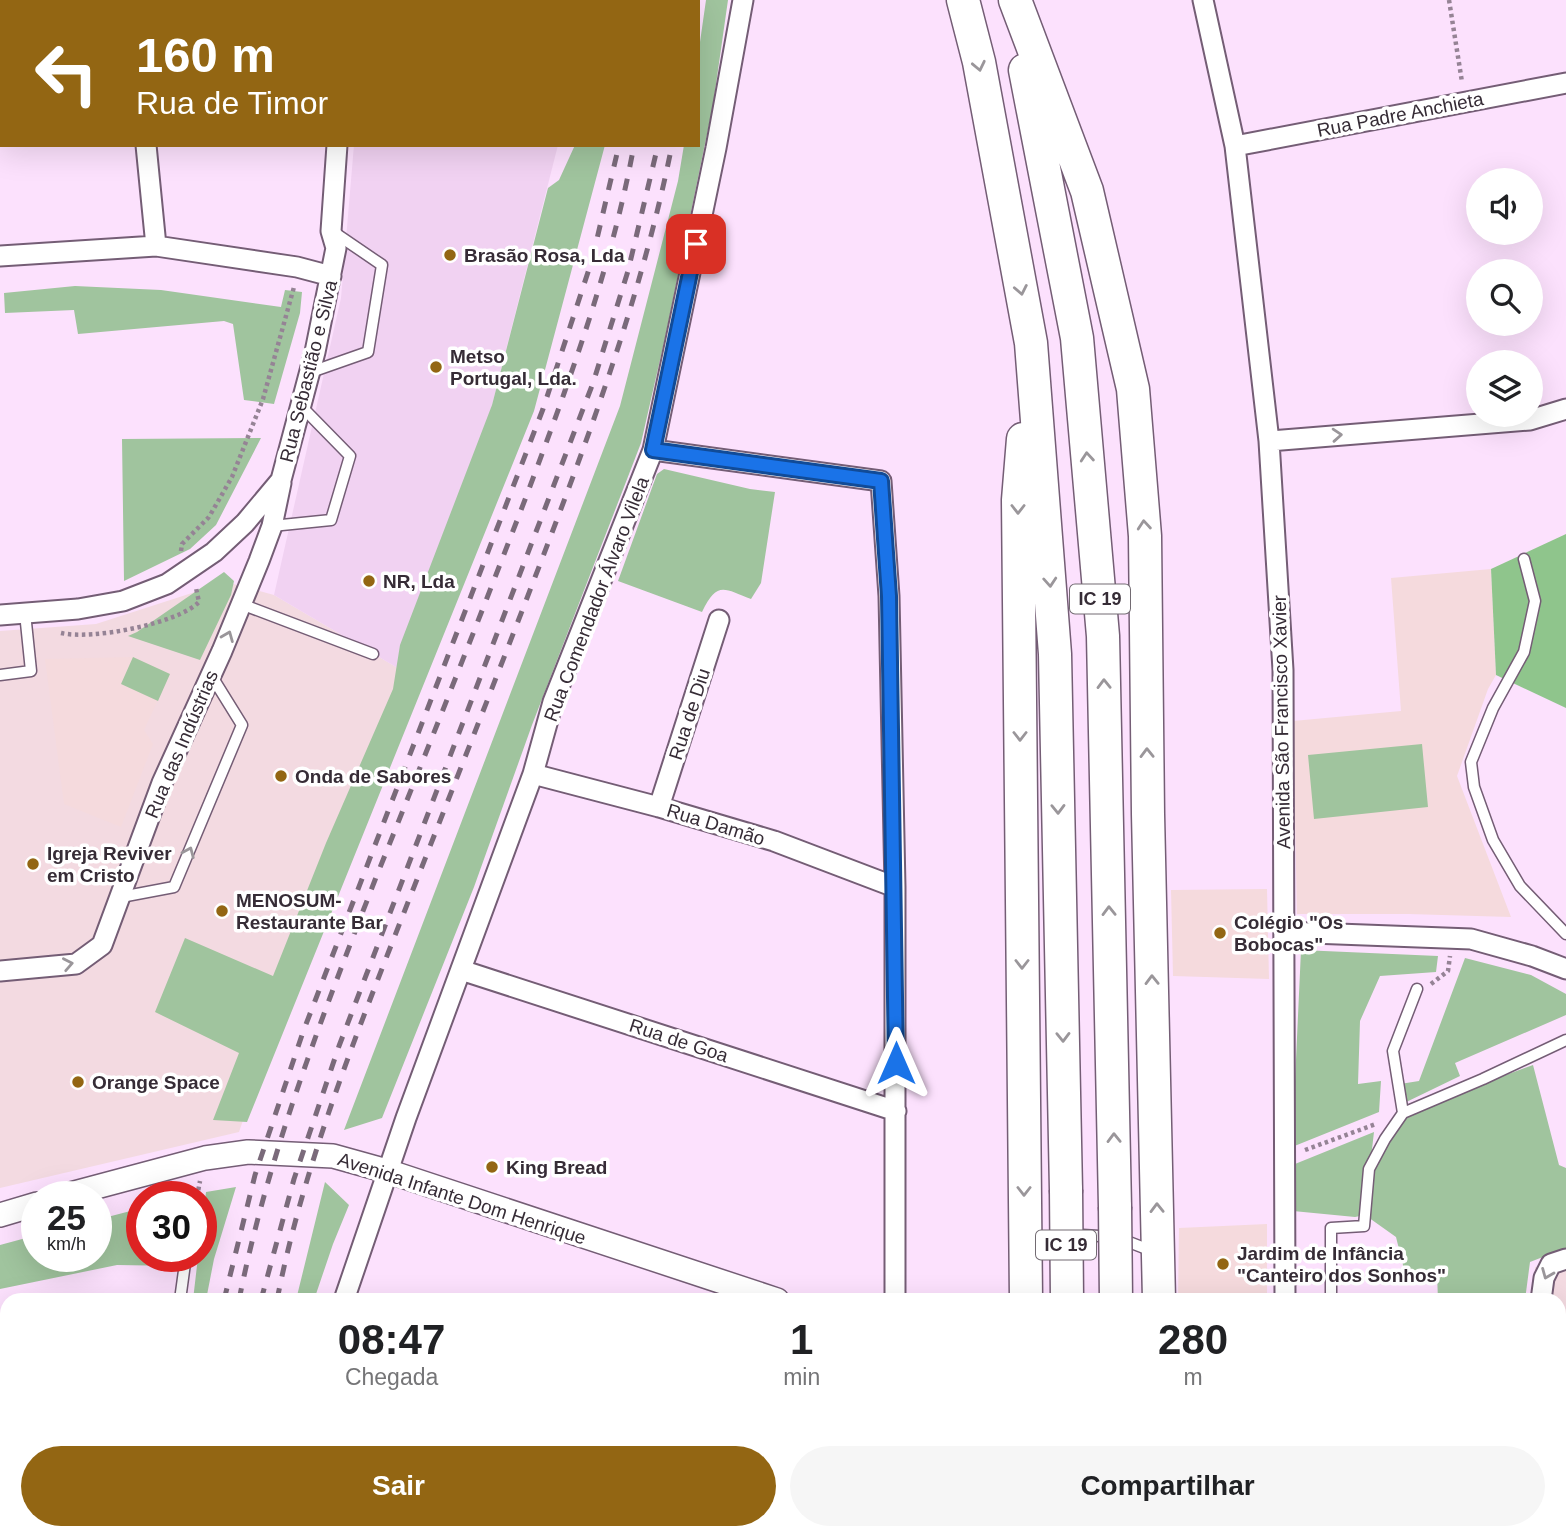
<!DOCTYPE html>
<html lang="pt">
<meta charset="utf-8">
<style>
body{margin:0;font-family:Helvetica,sans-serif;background:#f6f6f6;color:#202124;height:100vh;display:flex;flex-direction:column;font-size:26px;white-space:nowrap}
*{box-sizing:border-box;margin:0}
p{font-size:23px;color:#757577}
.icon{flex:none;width:38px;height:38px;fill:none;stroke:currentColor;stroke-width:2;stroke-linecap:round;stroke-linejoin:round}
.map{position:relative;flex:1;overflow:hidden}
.side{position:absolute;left:0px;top:1293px;width:1566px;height:247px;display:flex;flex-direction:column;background:#fff;border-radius:21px 21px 0 0;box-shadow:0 7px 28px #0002}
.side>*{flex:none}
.banner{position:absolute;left:0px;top:0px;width:700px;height:147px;box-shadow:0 7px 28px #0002;background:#936613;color:#fff;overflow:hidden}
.controls{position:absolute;left:1466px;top:168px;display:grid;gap:14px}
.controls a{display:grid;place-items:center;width:77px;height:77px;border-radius:50%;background:#fff;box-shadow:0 7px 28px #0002;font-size:35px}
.speed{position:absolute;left:21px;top:1181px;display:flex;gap:14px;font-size:35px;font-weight:700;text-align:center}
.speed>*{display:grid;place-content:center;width:91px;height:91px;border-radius:50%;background:#fff;box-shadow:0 7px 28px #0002;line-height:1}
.speed small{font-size:18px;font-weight:400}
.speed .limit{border:10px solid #d22;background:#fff;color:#111}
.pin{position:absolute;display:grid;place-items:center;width:60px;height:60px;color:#fff;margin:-30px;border-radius:14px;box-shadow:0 4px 10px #0006}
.me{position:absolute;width:77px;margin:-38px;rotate:0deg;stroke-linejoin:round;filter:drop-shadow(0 0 5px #0008)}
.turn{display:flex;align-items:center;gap:24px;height:147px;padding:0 21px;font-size:32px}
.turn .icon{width:91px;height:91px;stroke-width:2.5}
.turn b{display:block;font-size:49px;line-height:60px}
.eta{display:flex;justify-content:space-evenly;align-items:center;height:119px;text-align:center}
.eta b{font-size:42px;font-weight:800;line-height:49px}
.primary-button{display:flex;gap:14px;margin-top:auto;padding:14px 21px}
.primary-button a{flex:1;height:80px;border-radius:42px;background:#936613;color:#fff;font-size:28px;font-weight:800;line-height:80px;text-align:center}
.primary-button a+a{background:#f6f6f6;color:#202124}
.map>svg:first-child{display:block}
.commercial{fill:#f3dae1}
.built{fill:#f1d2f2}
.education{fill:#f5dadd}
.green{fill:#a0c49e}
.forest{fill:#8fc58c}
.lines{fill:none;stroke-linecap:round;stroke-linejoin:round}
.service-casing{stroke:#745d75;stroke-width:13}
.minor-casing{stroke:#745d75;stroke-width:23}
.tertiary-casing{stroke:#745d75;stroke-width:26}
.trunk-casing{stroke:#745d75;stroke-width:35}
.path{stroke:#958395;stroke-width:4.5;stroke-dasharray:3.5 3.5;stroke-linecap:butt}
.service{stroke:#fff;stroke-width:10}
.minor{stroke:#fff;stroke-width:19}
.tertiary{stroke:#fff;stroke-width:23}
.trunk{stroke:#fff;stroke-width:32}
.rail{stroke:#7a6a7a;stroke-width:5;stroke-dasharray:12 12;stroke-linecap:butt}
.trunk-bridge-casing{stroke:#745d75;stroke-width:35;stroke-linecap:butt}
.trunk-bridge{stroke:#fff;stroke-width:32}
.oneway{stroke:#9a969a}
.route-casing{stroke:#114b97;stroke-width:18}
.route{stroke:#1a73e8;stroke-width:12}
.poi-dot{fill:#936613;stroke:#fff;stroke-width:2.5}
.labels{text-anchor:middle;stroke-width:7;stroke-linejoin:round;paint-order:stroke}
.shield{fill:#fff;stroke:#726b72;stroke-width:2}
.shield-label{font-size:18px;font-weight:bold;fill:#362c36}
.street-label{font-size:19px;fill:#362c36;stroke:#fff}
.poi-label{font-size:19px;font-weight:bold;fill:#362c36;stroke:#fff;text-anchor:start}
</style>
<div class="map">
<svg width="1566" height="1539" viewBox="0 0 1566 1539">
<rect width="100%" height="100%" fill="#fce1fd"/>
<path class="commercial" d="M226,582L274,595L413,677L301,951L239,1132L0,1188V631L96,624Z
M1566,1261V1414H1559V1300H1534L1535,1267Z"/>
<path class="built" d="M354,145H558L492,405L413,677L274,595L341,298Z"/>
<path class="education" d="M1491,569L1496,675L1488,689L1457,776L1511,917L1408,914H1297L1293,721L1401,711L1391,578Z
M133,657L170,674L144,730L153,744L121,827L64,804L45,659Z
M1267,889L1269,979L1173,976L1171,890Z
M1267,1224V1300H1178L1179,1228Z"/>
<path class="green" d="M706,0H728L713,105L665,338L641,443L532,725L474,887L382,1118L344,1130L620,406L678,181L684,145H698V56Z
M575,145H605L534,411L247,1122L213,1120L239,1053L155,1012L185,938L273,976L326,843L393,689L400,645L492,405L548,188L559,180Z
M75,286L161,290L281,307L285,290L302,292L300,313L274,404L244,400L233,324L224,321L78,334L74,310L5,313L4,293Z
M261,438L216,525L190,549L124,581L122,439Z
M664,469L750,489L775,492L761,583L751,599C723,588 717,581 702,612L618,581L657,474Z
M224,572L234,581L231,595L200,660L128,636L137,632Z
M133,657L170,674L158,701L121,684Z
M1422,744L1428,807L1314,819L1308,755Z
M1301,950L1438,956L1436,972L1380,976L1360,1021L1358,1084L1381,1081L1379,1112L1292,1147Z
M1465,958L1531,975L1566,994V1015L1455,1063L1460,1076L1398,1106L1400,1084L1419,1081Z
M1533,1065L1559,1165L1566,1168V1248L1530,1262L1525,1300H1438L1437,1274L1405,1273L1396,1237L1365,1215L1355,1217L1293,1211L1295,1164L1374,1132L1370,1166L1403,1113Z
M325,1182L349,1205L333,1244L314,1300H296Z
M236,1187L214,1259L206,1300H193L198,1257L201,1256V1232L206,1192Z
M142,1208V1256L180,1257L179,1266L117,1265L0,1289V1245L37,1235V1256H96V1220Z"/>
<path class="forest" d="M1566,534V708L1496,675L1491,569Z"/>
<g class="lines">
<defs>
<path id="service" d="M311,372L368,352L382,265L332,231
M272,526L331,520L350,456L302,407
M1524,559L1535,601L1524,652L1493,708L1471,762L1474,787L1493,840L1520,886L1566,934
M241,604L373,654
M0,675L31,671L25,613
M121,897L174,887L242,725L211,675
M1403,1113L1393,1051L1417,989
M1030,1240L1066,1234L1116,1237L1152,1251
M180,1300L186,1256
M1331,1300V1228L1364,1226L1369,1169L1385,1139L1403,1113L1483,1079L1566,1040
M1559,1451H1566
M156,1539V1533"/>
<path id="minor" d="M132,0V2
M334,0V2
M1203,0L1235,146L1269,441L1283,670L1285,1300
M0,94H2
M146,145L156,246
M1235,146L1566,83
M0,256L156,246L297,267L331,276
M1269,441L1530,420L1566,409
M653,450L881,481L889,596L895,887V1300
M0,615L78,609L123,601L167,584L214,552L245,523L281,480L315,352L336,248L331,231L337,145
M533,774L659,807L774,841L895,887
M659,807L719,620
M1285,932L1471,939L1532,956L1566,969
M461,970L896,1111
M0,971L76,964L102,945L162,783L222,651L259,561L272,526L281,483
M344,1300L406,1118L533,774L553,702L653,450L716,148L743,0
M1541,1300L1544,1278L1551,1264L1566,1259
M434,1533H472
M288,1539L289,1533
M398,1539V1533
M895,1539V1533
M1358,1539L1361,1533
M1389,1539V1533
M1416,1539L1428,1533"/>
<path id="tertiary" d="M59,1197L205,1158L248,1152L333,1156L387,1171L777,1300
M0,1215L37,1204"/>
<path id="trunk" d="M963,0L979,62L1031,343L1055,654L1066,1190
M1015,0L1087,191L1133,389L1145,536L1148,814L1159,1300
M1025,70L1077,338L1103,636L1115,1207
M1023,439L1018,500L1026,1300
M1028,1533V1539
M1069,1533V1539
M1120,1533V1539
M1154,1533L1156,1539"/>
</defs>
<use href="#service" class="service-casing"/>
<use href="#minor" class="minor-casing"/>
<use href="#tertiary" class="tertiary-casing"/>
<use href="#trunk" class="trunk-casing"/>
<path class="path" d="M291,0L292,2
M1449,0L1462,82
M181,551L182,544L209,517L232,477L263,399L294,287
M61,633C92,640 177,624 199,602L196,588
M1431,984L1448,971L1450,956
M1305,1150L1376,1124
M197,1197L200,1181
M1559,1420H1566
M1559,1479H1566"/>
<use href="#service" class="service"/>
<use href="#minor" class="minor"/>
<use href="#tertiary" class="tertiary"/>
<use href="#trunk" class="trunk"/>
<path class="rail" d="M640,2V0
M654,2V0
M678,2V0
M692,2V0
M224,1300L255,1175L303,1032L543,409L592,260L619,145
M239,1300C268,1155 322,1017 375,880C426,753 477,625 526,497C569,382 612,266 634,145
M261,1300L294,1179L339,1046L593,383L628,271L658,145
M277,1300C303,1168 354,1040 403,915C452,790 502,664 550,538C599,409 645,280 672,145
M187,1539V1533
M205,1539L206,1533
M225,1539L226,1533
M246,1539V1533"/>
<defs>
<path id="trunk-bridge" d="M1066,1190L1067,1300
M1115,1207L1116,1300"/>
</defs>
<use href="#trunk-bridge" class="trunk-bridge-casing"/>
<use href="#trunk-bridge" class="trunk-bridge"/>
</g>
<defs><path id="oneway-chevron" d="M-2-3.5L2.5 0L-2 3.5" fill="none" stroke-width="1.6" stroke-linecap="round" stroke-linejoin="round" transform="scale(1.75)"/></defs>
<g class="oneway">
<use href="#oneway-chevron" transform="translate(979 66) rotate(78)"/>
<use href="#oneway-chevron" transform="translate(1021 290) rotate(79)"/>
<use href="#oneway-chevron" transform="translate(1337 435) rotate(-4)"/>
<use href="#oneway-chevron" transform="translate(1087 457) rotate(-95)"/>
<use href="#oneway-chevron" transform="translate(1018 509) rotate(90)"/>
<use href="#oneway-chevron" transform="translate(1144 525) rotate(-95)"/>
<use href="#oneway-chevron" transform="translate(1050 582) rotate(86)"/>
<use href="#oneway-chevron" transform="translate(228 636) rotate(-68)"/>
<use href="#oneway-chevron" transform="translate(1104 684) rotate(-91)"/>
<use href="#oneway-chevron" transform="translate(1020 736) rotate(90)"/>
<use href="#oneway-chevron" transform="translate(1147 753) rotate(-91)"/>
<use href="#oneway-chevron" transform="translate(1058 809) rotate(89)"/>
<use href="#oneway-chevron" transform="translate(189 852) rotate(-67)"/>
<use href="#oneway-chevron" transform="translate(1109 911) rotate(-91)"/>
<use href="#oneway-chevron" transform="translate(68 964) rotate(-11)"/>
<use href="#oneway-chevron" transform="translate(1022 964) rotate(90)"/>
<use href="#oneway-chevron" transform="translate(1152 980) rotate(-91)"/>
<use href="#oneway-chevron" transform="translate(1063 1037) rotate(89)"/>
<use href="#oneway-chevron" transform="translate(1114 1138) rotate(-91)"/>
<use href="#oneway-chevron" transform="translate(1024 1191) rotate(90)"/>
<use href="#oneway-chevron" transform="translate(1157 1208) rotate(-91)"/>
<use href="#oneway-chevron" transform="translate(1547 1274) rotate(112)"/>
</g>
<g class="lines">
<defs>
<path id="route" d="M696,244L653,450L881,481L889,596L896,1063"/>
</defs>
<use href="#route" class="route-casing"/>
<use href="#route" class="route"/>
</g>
<g class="poi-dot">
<circle cx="450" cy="255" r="7"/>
<circle cx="436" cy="367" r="7"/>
<circle cx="369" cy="581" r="7"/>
<circle cx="281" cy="776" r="7"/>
<circle cx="33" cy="864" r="7"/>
<circle cx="222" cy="911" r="7"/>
<circle cx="1220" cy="933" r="7"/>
<circle cx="78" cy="1082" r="7"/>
<circle cx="492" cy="1167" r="7"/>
<circle cx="1223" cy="1264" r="7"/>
</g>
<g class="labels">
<g class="shield">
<rect x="1070" y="584.5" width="60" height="29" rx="5"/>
<rect x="1036" y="1230.5" width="60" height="29" rx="5"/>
</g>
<g class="shield-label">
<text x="1100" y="605">IC 19</text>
<text x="1066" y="1251">IC 19</text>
</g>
<g class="street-label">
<text transform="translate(1400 114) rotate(-11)" y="7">Rua Padre Anchieta</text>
<text transform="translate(308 371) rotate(-76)" y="7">Rua Sebastião e Silva</text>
<text transform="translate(596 599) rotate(-69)" y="7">Rua Comendador Álvaro Vilela</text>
<text transform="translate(689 714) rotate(-72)" y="7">Rua de Diu</text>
<text transform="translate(1281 722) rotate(-91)" y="7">Avenida São Francisco Xavier</text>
<text transform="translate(181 744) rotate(-67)" y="7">Rua das Indústrias</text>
<text transform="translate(716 824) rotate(17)" y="7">Rua Damão</text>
<text transform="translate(679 1040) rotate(18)" y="7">Rua de Goa</text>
<text transform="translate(462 1198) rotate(18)" y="7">Avenida Infante Dom Henrique</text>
</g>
<g class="poi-label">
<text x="464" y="262">Brasão Rosa, Lda</text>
<text x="450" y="363">Metso<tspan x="450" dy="22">Portugal, Lda.</tspan></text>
<text x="383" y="588">NR, Lda</text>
<text x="295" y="783">Onda de Sabores</text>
<text x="47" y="860">Igreja Reviver<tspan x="47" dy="22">em Cristo</tspan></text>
<text x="236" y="907">MENOSUM-<tspan x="236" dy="22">Restaurante Bar</tspan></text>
<text x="1234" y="929">Colégio "Os<tspan x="1234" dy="22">Bobocas"</tspan></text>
<text x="92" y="1089">Orange Space</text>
<text x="506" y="1174">King Bread</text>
<text x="1237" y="1260">Jardim de Infância<tspan x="1237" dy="22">"Canteiro dos Sonhos"</tspan></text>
</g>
</g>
</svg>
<div class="controls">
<a><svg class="icon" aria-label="sound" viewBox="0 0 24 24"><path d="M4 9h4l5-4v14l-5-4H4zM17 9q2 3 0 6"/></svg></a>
<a><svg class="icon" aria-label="search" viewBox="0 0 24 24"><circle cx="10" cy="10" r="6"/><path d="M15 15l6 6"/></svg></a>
<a><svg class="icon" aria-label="layers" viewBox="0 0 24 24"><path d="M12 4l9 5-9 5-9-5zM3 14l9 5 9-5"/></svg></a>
</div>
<div class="speed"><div>25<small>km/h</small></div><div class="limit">30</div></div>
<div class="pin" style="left:696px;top:244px;background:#d93025"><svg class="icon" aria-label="arrive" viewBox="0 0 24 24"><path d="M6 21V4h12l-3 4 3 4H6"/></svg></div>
<svg class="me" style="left:896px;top:1063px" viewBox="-20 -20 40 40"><path d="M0-17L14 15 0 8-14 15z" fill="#1a73e8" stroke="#fff" stroke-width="4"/></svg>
<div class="banner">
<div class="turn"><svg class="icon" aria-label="left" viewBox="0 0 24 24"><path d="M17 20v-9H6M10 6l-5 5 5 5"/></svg><div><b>160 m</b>Rua de Timor</div></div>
</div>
<section class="side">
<div class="eta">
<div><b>08:47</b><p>Chegada</p></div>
<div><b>1</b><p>min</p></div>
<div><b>280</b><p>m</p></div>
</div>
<div class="primary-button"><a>Sair</a><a>Compartilhar</a></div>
</section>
</div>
